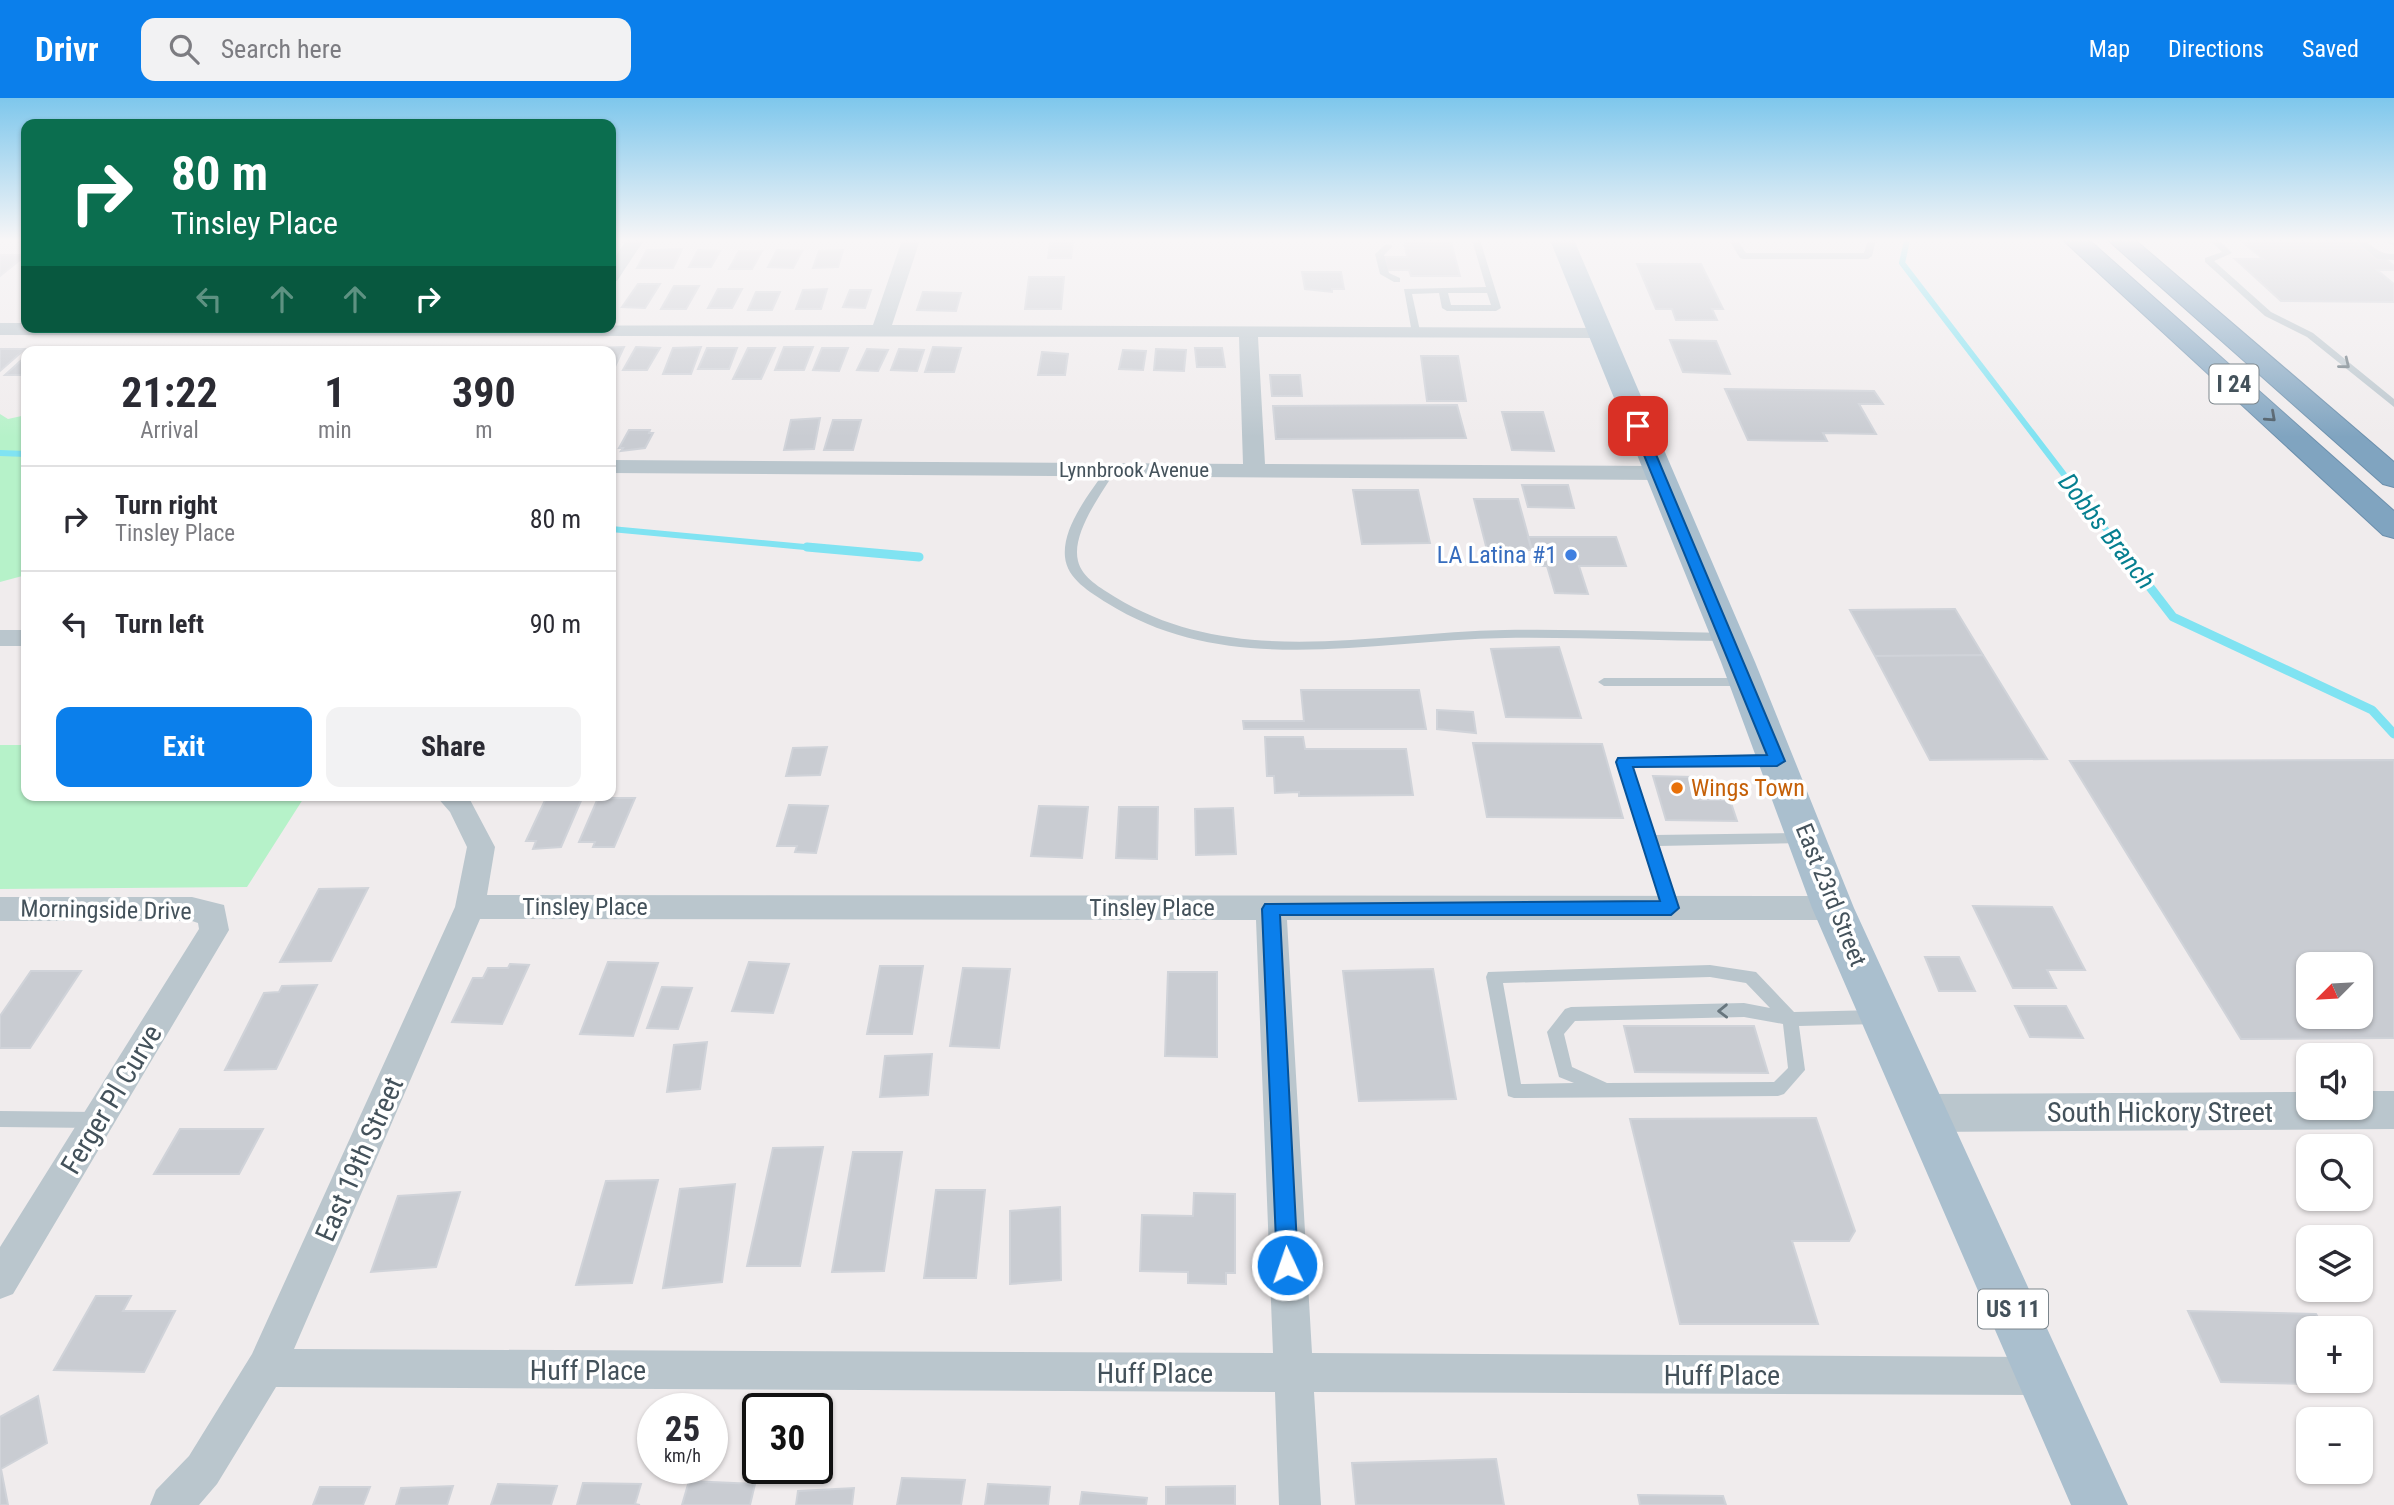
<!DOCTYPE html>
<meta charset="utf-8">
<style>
body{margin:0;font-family:"Roboto Condensed",sans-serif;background:#f2f2f3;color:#2b2b33;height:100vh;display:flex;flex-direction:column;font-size:26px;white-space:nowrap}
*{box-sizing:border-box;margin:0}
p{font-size:23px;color:#7c7c81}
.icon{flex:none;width:38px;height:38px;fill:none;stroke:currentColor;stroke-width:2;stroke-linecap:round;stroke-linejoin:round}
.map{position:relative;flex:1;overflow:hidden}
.drawer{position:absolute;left:21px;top:248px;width:595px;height:455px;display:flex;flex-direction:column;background:#fff;border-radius:14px;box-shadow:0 2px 5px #0004}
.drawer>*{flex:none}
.guide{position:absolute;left:21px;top:21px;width:595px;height:214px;border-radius:14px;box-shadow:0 2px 5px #0004;background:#0b6e4f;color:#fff;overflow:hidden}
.needle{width:46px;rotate:246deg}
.tools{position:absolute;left:2296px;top:854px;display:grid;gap:14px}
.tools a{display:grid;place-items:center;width:77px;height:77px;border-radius:14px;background:#fff;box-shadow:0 2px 5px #0004;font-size:35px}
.speed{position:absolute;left:637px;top:1295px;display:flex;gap:14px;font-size:35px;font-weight:700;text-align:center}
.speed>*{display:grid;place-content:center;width:91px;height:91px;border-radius:50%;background:#fff;box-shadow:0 2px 5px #0004;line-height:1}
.speed small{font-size:18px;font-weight:400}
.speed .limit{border:4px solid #111;border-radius:10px;background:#fff;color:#111}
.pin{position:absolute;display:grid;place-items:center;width:60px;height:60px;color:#fff;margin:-30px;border-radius:14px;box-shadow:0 4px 10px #0006}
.me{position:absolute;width:77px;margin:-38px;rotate:357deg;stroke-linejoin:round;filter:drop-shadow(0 0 5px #0008)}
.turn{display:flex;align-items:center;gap:24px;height:147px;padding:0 35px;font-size:32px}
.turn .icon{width:91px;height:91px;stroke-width:2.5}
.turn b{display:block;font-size:49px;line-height:60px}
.lanes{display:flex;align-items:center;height:66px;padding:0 35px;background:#0003;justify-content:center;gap:35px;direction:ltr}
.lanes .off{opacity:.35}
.eta{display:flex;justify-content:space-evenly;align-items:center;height:119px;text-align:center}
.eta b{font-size:42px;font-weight:700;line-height:49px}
.primary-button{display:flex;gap:14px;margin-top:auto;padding:14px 35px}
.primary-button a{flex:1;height:80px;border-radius:14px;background:#0b7feb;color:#fff;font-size:28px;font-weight:700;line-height:80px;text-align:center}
.primary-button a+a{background:#f2f2f3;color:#2b2b33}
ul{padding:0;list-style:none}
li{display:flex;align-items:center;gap:21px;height:105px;padding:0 35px;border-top:2px solid #e1e1e2}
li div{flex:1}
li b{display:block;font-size:26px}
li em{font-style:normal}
header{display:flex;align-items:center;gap:42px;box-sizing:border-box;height:98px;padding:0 35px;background:#0b7feb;color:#fff}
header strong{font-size:33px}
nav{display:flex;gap:38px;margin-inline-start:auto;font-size:24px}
.search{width:490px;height:63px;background:#f2f2f3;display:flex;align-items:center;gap:18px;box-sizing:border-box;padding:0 24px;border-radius:14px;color:#7c7c81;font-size:26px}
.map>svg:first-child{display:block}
.green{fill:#b6f2c9}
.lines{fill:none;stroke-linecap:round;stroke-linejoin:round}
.stream-far1{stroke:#80e3f2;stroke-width:6}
.stream{stroke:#80e3f2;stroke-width:9}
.building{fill:#c9ccd2;stroke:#d0d3d9;stroke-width:2;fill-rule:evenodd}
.motorway-casing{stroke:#6b8fac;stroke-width:2}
.service{fill:#bac6cd;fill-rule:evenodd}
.minor{fill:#bac6cd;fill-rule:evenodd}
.tertiary{fill:#bac6cd;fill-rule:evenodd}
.primary{fill:#aabfce;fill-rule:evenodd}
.motorway{fill:#80a4c0;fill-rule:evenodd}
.oneway{stroke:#67757d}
.oneway2{stroke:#4a5a65}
.route{fill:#0b7feb;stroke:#075399;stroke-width:2}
.shop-dot{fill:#3f7fe0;stroke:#fff;stroke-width:2.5}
.food-dot{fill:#e8710a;stroke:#fff;stroke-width:2.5}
.labels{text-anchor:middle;stroke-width:7;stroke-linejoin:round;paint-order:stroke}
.far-street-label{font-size:21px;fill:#44525b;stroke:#fff}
.shield{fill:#fff;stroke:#7c868c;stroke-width:2}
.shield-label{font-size:23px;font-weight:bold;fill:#44525b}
.shop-label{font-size:24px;fill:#366cbe;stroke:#fff;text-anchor:end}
.food-label{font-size:24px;fill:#c56008;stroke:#fff;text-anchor:start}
.street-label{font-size:24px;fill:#44525b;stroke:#fff}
.water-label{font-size:26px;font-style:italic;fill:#057f90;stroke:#fff}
.near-street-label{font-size:28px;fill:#44525b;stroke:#fff}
</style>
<header>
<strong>Drivr</strong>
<div class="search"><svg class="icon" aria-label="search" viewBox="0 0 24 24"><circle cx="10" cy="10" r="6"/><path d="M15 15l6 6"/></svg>Search here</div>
<nav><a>Map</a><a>Directions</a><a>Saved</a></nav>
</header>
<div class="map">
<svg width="2394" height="1407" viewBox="0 0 2394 1407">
<rect width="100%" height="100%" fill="#f0eced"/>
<path class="green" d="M0,316L8,321L26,317V477L0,484Z
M0,647H26V698H305L247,789L0,791Z"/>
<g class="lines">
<path class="stream-far1" d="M1907,142L1902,165L2121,451
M0,355L26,356
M611,431L826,451"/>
<path class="stream" d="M807,449L919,459
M2119,449L2173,519L2372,612L2394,636"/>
</g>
<path class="building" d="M2241,142H2354L2377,161H2386L2394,168V172H2377L2394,186V204L2281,203L2235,161H2263Z
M1053,143H1073L1071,160H1048L1050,146Z
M1404,143L1451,144L1460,178H1411L1409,172H1387L1385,159H1407Z
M682,151L673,170H637L647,152Z
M698,152L720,153L711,169H689Z
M777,152L802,153L793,170L768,169Z
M843,152L838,169L813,170L819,153Z
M739,153H762L752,171H729Z
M0,157H26L0,178Z
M1637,166H1701L1723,211H1712L1717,222H1676L1672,211H1656Z
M1302,174H1341L1344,191H1332V194L1305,191Z
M1029,179H1064L1061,211H1025Z
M638,186H660L645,210L622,209Z
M674,188H699L686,211H661Z
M718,191H742L732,210H708Z
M827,191L821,211H796L803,192Z
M850,192H871L865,210L843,209Z
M756,194H780L772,212H748Z
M923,194L961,195L956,213L917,212Z
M1670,242L1716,243L1730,276L1683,274Z
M149,249H176L172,254H144Z
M284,249L280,254H252L255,250Z
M624,249L611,277V254H593L595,250Z
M636,249L660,250L647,272H623Z
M701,249L691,276H663L673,250Z
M784,249H813L804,272H775Z
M933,249L961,250L954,274H925Z
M707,250H737L729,271H698Z
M748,250H775L761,281H733Z
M822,250H848L839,273L813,272Z
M1195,250H1222L1225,269H1197Z
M0,251H25L0,273Z
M867,251L888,252L878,273L857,272Z
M899,251L924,252L917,273L891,272Z
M1156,251L1186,252L1184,273L1154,272Z
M1123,252L1146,253L1143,272L1119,271Z
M1042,254L1068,256L1065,277H1038Z
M26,258V277H5Z
M1421,258H1458L1466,303H1427Z
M1270,277H1300L1302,298H1272Z
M1725,291L1874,293L1883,306H1859L1876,336L1823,335L1827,343L1748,342Z
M1457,307L1466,340L1276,341L1273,308Z
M1502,314H1543L1554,353L1512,352Z
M820,320L814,351L784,352L791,322Z
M833,322H861L853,352H824Z
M629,332H650L649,335H653L645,350L621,353L623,350H619Z
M1522,387H1568L1574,410L1528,409Z
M1353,392H1418L1430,445L1362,446Z
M1474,401H1518L1532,452H1487Z
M1528,439H1616L1626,468H1579L1588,496L1555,495L1547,468H1536Z
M1955,511L1983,557L1875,558L1850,512Z
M1559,549L1581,620L1506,619L1491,551Z
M1983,557L2047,661L1930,662L1875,558Z
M1301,592H1419L1426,631H1244L1243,623H1304Z
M1437,612L1473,614L1476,635L1437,631Z
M1265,639H1303L1305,651H1406L1413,697L1299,698V694L1275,695L1274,678H1267Z
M1473,645L1602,646L1623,720L1487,719Z
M827,649L820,677L786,678L793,650Z
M2394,662V940L2241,941L2070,663ZM2308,866H2361V919H2308Z
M1653,678L1693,679L1700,702H1730L1737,723L1666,722Z
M547,698H583L561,749L533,751L536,743H526Z
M598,700H635L614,749H593L595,744H579Z
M789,707L828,708L816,755L795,754L797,748H777Z
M1039,708L1088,709L1082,760L1031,758Z
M1119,709H1158L1157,761L1116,760Z
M1233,710L1236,756L1196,757L1195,711Z
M368,790L331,863L280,864L319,791Z
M1973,808L2052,809L2085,872H2047L2056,890H2013Z
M1925,859H1959L1975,893H1939Z
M608,864L658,865L633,938L580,936Z
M749,864L789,866L773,915L732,913Z
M510,866L529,867L502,926L452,924L473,880H483L488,870H508Z
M880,868H923L912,936H867Z
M963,870L1010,871L999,950L950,948Z
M1433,871L1456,1001L1359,1003L1343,873Z
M31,873H81L30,950H0V918Z
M1168,874H1217V959L1165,958Z
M317,887L276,971L225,972L264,895L279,894L282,888Z
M662,889L692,890L678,931L647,930Z
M2015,908H2066L2083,940L2030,939Z
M1624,928H1754L1768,975L1635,974Z
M707,944L700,991L667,994L674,947Z
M932,956L928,997L880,999L885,958Z
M1816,1020L1855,1133L1849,1143H1792L1818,1226H1680L1630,1021Z
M180,1031H263L239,1076H154Z
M823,1049L800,1168H747L773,1050Z
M853,1054H902L884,1173L832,1174Z
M658,1082L632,1185L576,1187L606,1083Z
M735,1086L722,1184L663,1190L680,1091Z
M936,1092H985L976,1180H924Z
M460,1094L436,1169L371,1174L398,1098Z
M1194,1095L1235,1096V1175H1226V1186L1188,1185V1174L1140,1173L1142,1117L1193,1118Z
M1060,1109L1061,1182L1010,1186V1113Z
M96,1198H131L123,1213H175L144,1274L54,1272Z
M2188,1213L2316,1216L2324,1230H2308V1283H2352L2354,1287L2221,1284Z
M38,1298L47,1345L1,1371L8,1407H0V1319Z
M1496,1361L1504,1407H1356L1352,1365Z
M902,1380L965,1382L961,1407H897Z
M689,1383L755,1386L750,1407H682Z
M583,1385L641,1386L635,1406L640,1407H577Z
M498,1386L557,1388L551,1407H491Z
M988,1386L1050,1389L1048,1407H985Z
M453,1388L447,1407H396L401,1390Z
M1235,1388V1407H1166V1389Z
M320,1389H370L363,1407H313Z
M854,1390L852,1407H796L798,1393Z
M1082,1394L1147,1400L1146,1407H1080Z
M1638,1397L1723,1398L1726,1407H1640Z"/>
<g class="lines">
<defs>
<path id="motorway" d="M2063,142H2089L2394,413V440L2383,437Z
M2108,142H2135L2394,364V389L2383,386Z"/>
</defs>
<use href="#motorway" class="motorway-casing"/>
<path class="service" d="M1472,142H1480L1501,210L1496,213H1447L1442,210L1439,195L1412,196L1420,233L1412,235L1404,191L1486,189ZM1448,195H1487L1491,207H1451Z
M1729,142H1737L1746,155H1864L1868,142H1876L1872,158L1868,161H1743L1740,160Z
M2210,142H2219L2232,155L2214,163L2271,214L2313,235L2394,301V309L2307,239L2265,218L2205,164V160L2222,154Z
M2355,142C2374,142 2372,156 2394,156V162L2377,161Z
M1386,146L1393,148L1384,157L1389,175L1400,180V184H1394L1380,176L1375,156Z
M1111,369L1116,372C1102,395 1071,435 1078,463C1082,480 1101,490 1115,499C1234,572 1374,534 1505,532C1579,531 1654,534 1728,535L1734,539L1728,543C1654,543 1580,539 1505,540C1372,542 1228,581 1107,505C1090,494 1067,481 1065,459C1062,428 1091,394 1107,370Z
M1604,580H1745L1751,584L1745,588H1604L1598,584Z
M1776,658L1783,663L1776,668L1631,669L1654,737L1805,735L1810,736L1812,740L1810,744L1805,745L1658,748L1679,810L1676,814L1671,816L1666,814L1616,664L1618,661Z
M1710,867L1756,874L1794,914L1877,912L1883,914L1885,919L1883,924L1877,926L1799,928L1805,972L1784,996L1778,998L1514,1000L1508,998L1486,879L1488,874ZM1710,879L1746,885L1770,910L1744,905L1571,909L1565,911L1547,934L1559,979L1574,985L1521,986L1503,885ZM1744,919L1783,926L1788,970L1774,984L1607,985L1572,969L1564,936L1575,923Z
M0,1013L97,1014L103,1017L106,1022L103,1027L97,1030L0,1029Z"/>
<path class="minor" d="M626,142H644L617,183L611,184V166Z
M902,142H920L892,227L1605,230L1608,234L1598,240L1258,239L1265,366L1658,368L1669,375L1658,382L611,375V362L1243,366L1239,239L0,237V225H26V229L873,227Z
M2384,142H2394V148Z
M0,532H26V548H0Z
M436,698H468L495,749L487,797L1833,798L1844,802L1848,810L1844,818L1833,822H1287L1312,1255L2044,1259L2058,1264L2063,1278L2058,1292L2044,1297L1314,1294L1321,1407H1279L1275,1294L276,1289L217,1386L199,1407H150L156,1392L189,1358L252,1256L455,809L467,749L450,714ZM480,821L1256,822L1273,1255L294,1251Z
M0,799H192L224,807L229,832L13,1196L0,1201V1149L199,831L198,825L192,823H0Z"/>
<path class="tertiary" d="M2361,993H2394V1031L1925,1034L1910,1028L1904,1015L1910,1002L1925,996L2308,994V1010H2361Z"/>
<path class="primary" d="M1550,142H1574L1755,564L1854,810L2128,1407H2071L1812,810L1721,564Z"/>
<use href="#motorway" class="motorway"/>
</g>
<defs><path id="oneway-chevron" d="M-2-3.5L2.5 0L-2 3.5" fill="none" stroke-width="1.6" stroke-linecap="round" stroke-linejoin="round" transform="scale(1.75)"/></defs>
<g class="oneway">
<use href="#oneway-chevron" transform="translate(2345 266) rotate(39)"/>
<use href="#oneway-chevron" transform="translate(1723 913) rotate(179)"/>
</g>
<use class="oneway2" href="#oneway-chevron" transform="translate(2271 319) rotate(42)"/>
<linearGradient id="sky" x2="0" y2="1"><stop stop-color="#7ec7ec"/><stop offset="0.42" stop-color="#f8f6f7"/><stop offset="1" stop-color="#f8f6f7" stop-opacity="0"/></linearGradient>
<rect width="2394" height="339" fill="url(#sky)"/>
<path class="route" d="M1638,324L1644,328L1785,663L1777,668L1633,669L1679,810L1671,817H1280L1298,1167L1295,1174L1287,1177L1280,1174L1277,1167L1262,811L1265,806L1660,803L1616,664L1618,660L1767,657L1632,328Z"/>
<circle class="shop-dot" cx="1571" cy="457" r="7"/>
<circle class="food-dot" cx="1677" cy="690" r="7"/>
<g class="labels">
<g class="far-street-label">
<text x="1134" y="379">Lynnbrook Avenue</text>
</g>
<g class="shield">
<rect x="2209.5" y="266.5" width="49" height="39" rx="5"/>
<rect x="1978" y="1191.5" width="70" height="39" rx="5"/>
</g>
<g class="shield-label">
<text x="2234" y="294">I 24</text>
<text x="2013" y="1219">US 11</text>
</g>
<g class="shop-label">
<text x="1557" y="465">LA Latina #1</text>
</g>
<g class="food-label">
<text x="1691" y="698">Wings Town</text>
</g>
<g class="street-label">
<text transform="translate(1831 797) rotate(68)" y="8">East 23rd Street</text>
<text x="585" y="817">Tinsley Place</text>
<text x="1152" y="818">Tinsley Place</text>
<text transform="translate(106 812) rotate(1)" y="8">Morningside Drive</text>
</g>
<g class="water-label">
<text transform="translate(2107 433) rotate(52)" y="9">Dobbs Branch</text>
</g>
<g class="near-street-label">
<text transform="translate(111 1001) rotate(-59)" y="10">Ferger Pl Curve</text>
<text x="2160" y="1024">South Hickory Street</text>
<text transform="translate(359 1061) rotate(-66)" y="10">East 19th Street</text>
<text x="588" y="1282">Huff Place</text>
<text x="1155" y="1285">Huff Place</text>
<text x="1722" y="1287">Huff Place</text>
</g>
</g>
</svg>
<div class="tools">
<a><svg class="needle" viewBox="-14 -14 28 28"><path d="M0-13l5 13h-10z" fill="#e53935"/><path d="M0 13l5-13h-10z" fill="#7c7c81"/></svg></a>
<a><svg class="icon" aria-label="sound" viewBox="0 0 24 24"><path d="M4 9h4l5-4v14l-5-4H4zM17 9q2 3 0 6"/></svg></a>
<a><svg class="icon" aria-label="search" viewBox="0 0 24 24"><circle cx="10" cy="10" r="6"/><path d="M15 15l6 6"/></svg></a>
<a><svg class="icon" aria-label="layers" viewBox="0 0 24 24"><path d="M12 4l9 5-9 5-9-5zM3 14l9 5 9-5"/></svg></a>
<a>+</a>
<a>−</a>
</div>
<div class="speed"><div>25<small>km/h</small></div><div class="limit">30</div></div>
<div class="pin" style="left:1638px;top:328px;background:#d93025"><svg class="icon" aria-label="arrive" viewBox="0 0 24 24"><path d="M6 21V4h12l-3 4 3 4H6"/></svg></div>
<svg class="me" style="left:1287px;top:1167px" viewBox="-20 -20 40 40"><circle r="17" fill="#0b7feb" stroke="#fff" stroke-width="3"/><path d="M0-11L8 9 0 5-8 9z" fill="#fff"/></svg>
<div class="guide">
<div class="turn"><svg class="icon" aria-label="right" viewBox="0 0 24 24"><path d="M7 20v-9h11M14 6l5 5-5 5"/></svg><div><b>80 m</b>Tinsley Place</div></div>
<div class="lanes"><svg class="icon off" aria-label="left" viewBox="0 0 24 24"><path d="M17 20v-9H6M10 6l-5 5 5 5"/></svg><svg class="icon off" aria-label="ahead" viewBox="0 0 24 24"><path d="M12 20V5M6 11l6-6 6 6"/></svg><svg class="icon off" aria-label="ahead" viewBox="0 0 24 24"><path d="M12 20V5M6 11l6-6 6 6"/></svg><svg class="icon" aria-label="right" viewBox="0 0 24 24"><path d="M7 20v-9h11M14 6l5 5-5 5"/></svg></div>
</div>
<section class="drawer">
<div class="eta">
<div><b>21:22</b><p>Arrival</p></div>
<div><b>1</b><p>min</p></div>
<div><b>390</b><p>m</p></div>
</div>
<ul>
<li><svg class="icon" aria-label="right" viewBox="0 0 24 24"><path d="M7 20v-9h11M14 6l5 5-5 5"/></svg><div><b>Turn right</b><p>Tinsley Place</p></div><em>80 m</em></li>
<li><svg class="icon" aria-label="left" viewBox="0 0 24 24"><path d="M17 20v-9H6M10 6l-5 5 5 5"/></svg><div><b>Turn left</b></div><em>90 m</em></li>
</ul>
<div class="primary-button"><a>Exit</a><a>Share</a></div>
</section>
</div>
